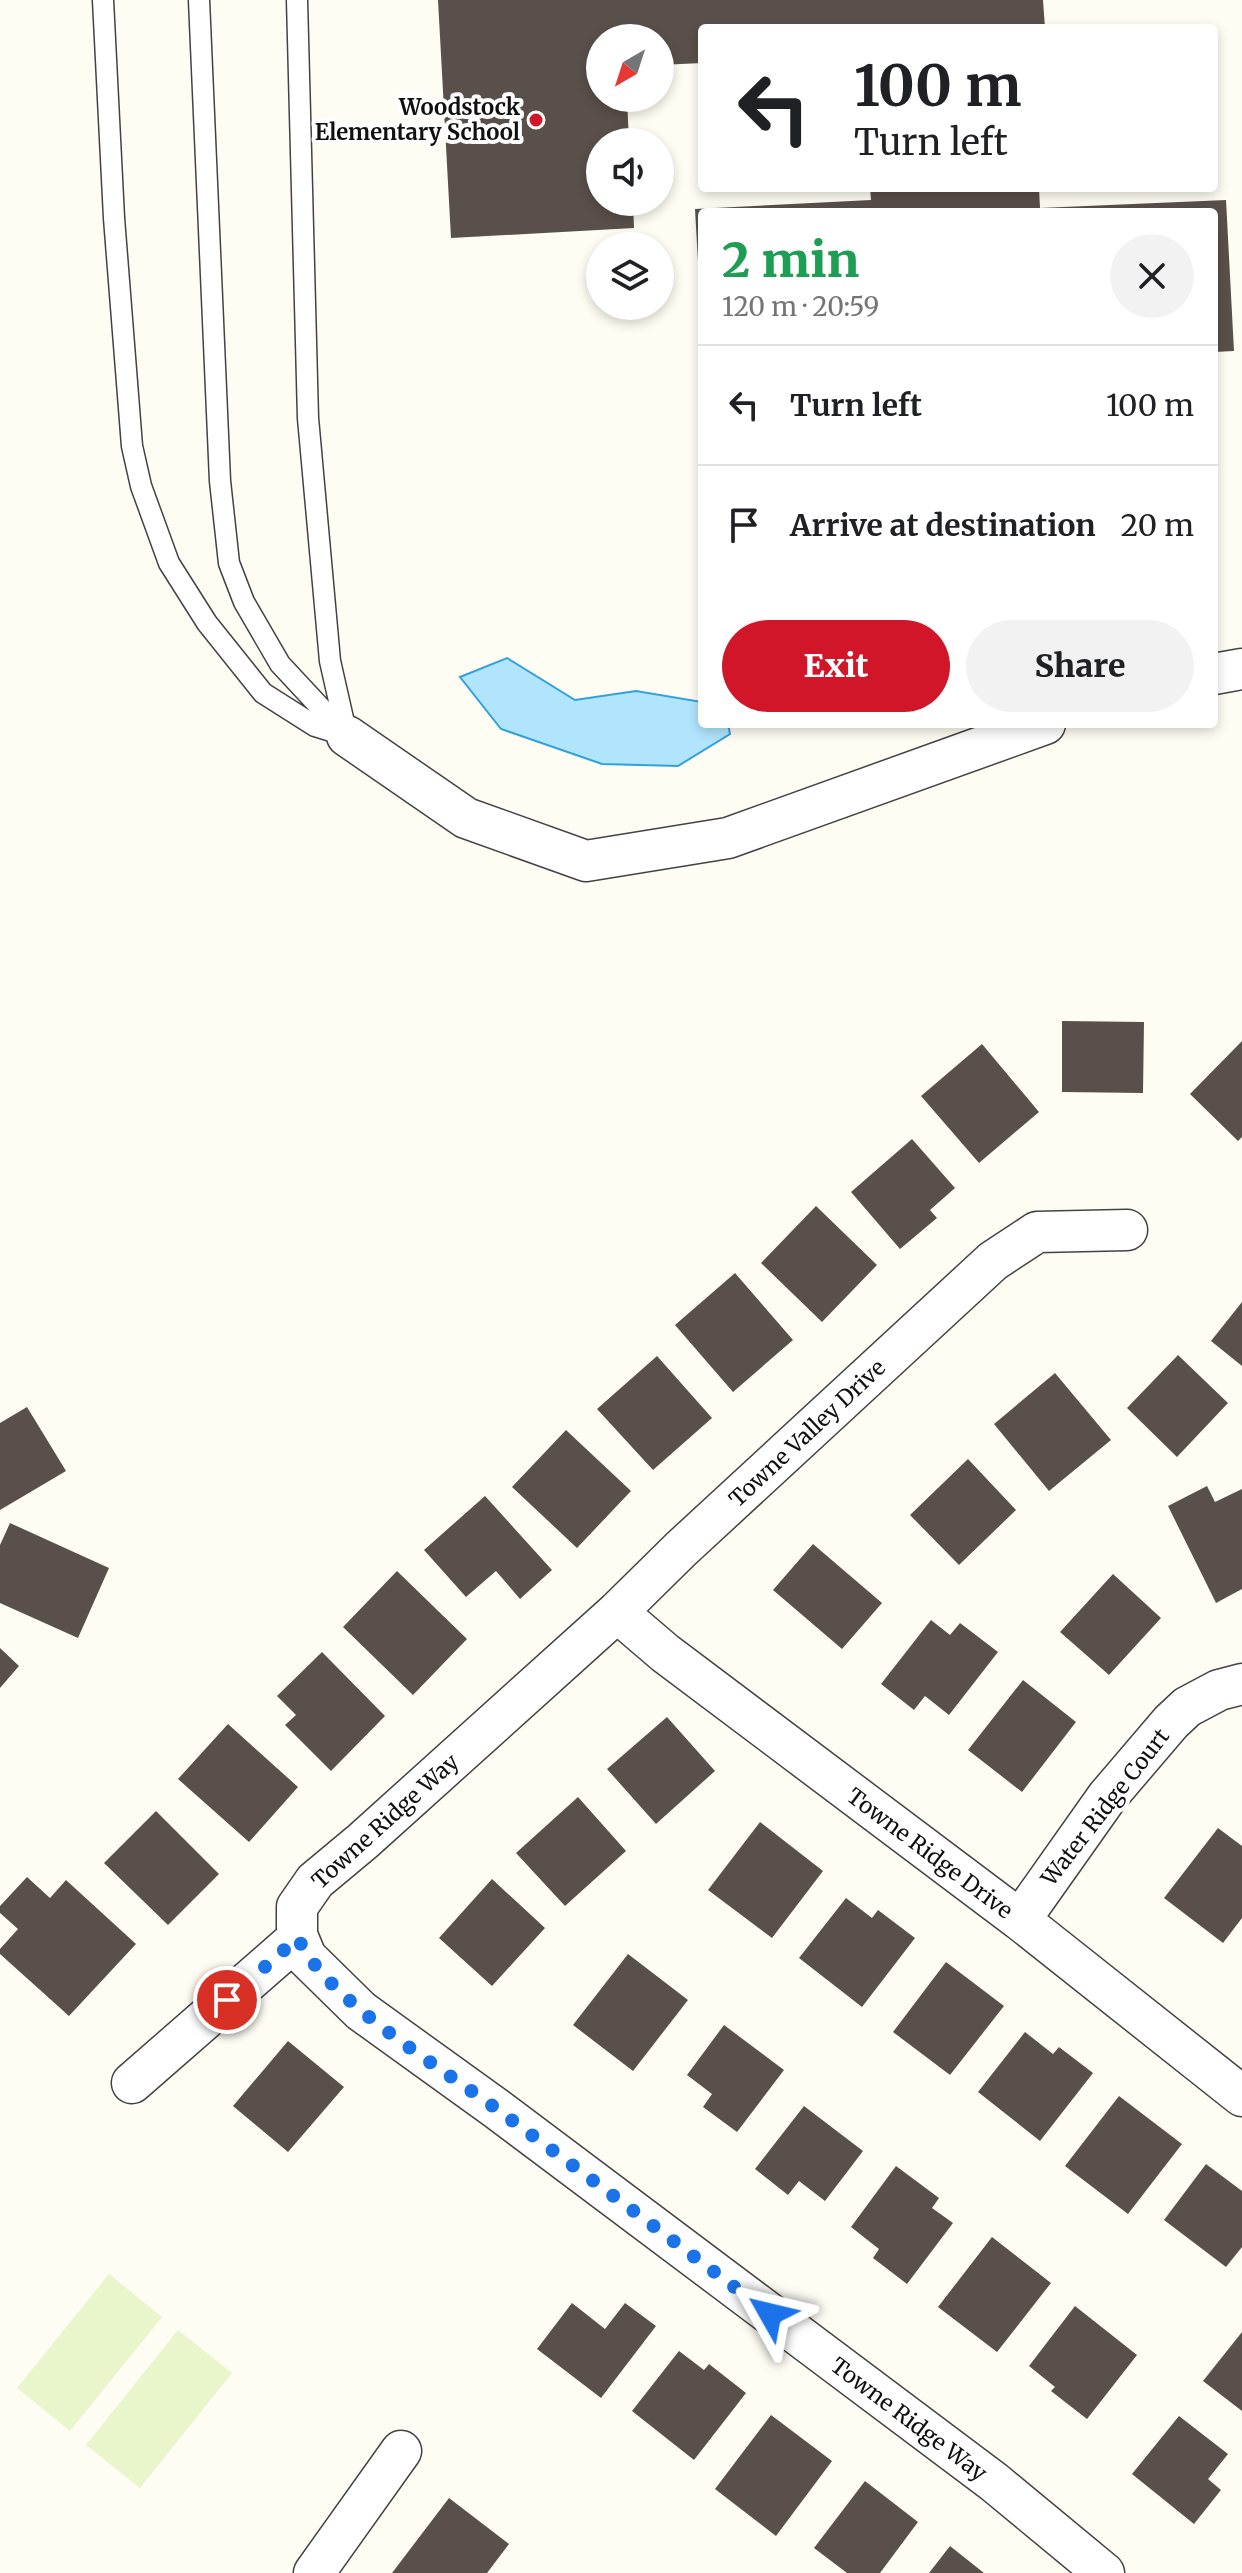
<!DOCTYPE html>
<meta charset="utf-8">
<style>
body{margin:0;font-family:Merriweather,serif;background:#f2f2f2;color:#202124;height:100vh;display:flex;flex-direction:column;font-size:30px;white-space:nowrap}
*{box-sizing:border-box;margin:0}
p{font-size:26px;color:#757577}
.icon{flex:none;width:44px;height:44px;fill:none;stroke:currentColor;stroke-width:2;stroke-linecap:round;stroke-linejoin:round}
.map{position:relative;flex:1;overflow:hidden}
.drawer{position:absolute;left:698px;top:208px;width:520px;height:520px;display:flex;flex-direction:column;background:#fff;border-radius:8px;box-shadow:0 4px 12px #0003}
.drawer>*{flex:none}
.guide{position:absolute;left:698px;top:24px;width:520px;height:168px;border-radius:8px;box-shadow:0 4px 12px #0003;background:#fff;color:#202124;overflow:hidden}
.needle{width:52px;rotate:219deg}
.controls{position:absolute;left:586px;top:24px;display:grid;gap:16px}
.controls a{display:grid;place-items:center;width:88px;height:88px;border-radius:50%;background:#fff;box-shadow:0 4px 12px #0003;font-size:40px}
.pin{position:absolute;display:grid;place-items:center;width:68px;height:68px;color:#fff;margin:-34px;border:4px solid #fff;border-radius:50%;box-shadow:0 2px 8px #0007}
.me{position:absolute;width:88px;margin:-44px;rotate:307deg;stroke-linejoin:round;filter:drop-shadow(0 0 6px #0008)}
.turn{display:flex;align-items:center;gap:28px;height:168px;padding:0 24px;font-size:36px}
.turn .icon{width:104px;height:104px;stroke-width:2.5}
.turn b{display:block;font-size:56px;line-height:68px}
.round{display:grid;place-items:center;flex:none;width:84px;height:84px;border-radius:42px;background:#f2f2f2}
.overview{display:flex;align-items:center;justify-content:space-between;height:136px;padding:0 24px}
h1{font-size:48px;font-weight:800;line-height:60px;color:#1e9e55}
.primary-button{display:flex;gap:16px;margin-top:auto;padding:16px 24px}
.primary-button a{flex:1;height:92px;border-radius:48px;background:#d21629;color:#fff;font-size:32px;font-weight:800;line-height:92px;text-align:center}
.primary-button a+a{background:#f2f2f2;color:#202124}
ul{padding:0;list-style:none}
li{display:flex;align-items:center;gap:24px;height:120px;padding:0 24px;border-top:2px solid #e0e0e0}
li div{flex:1}
li b{display:block;font-size:30px}
li em{font-style:normal}
.map>svg:first-child{display:block}
.pitch{fill:#e9f5ca}
.water{fill:#b1e5fd;stroke:#2fa1dd;stroke-width:2}
.building{fill:#5a504b}
.lines{fill:none;stroke-linecap:round;stroke-linejoin:round}
.service-casing{stroke:#434343;stroke-width:23}
.minor-casing{stroke:#434343;stroke-width:43}
.service{stroke:#fff;stroke-width:20}
.minor{stroke:#fff;stroke-width:40}
.route{stroke:#1a73e8;stroke-width:14;stroke-dasharray:0 25.2}
.poi-dot{fill:#d21629;stroke:#fff;stroke-width:3}
.labels{text-anchor:middle;stroke-width:8;stroke-linejoin:round;paint-order:stroke}
.poi-label{font-size:22px;font-weight:bold;fill:#101010;stroke:#fff;text-anchor:end}
.street-label{font-size:22px;fill:#101010;stroke:#fff}
</style>
<div class="map">
<svg width="1242" height="2573" viewBox="0 0 1242 2573">
<rect width="100%" height="100%" fill="#fffcf3"/>
<path class="pitch" d="M109,2274L162,2317L70,2431L17,2388Z
M178,2330L232,2373L140,2488L86,2445Z"/>
<path class="water" d="M507,658L575,700L636,691L702,702V724H728L730,734L678,766L602,764L501,729L460,677Z"/>
<path class="building" d="M438,0H1043L1045,28H702V63L660,65V38H600V98H627L629,142H600V202H633L634,228L451,238Z
M870,188H1039L1040,208L1226,200L1234,351L1214,352V212H702V296H700L695,209L871,200Z
M1062,1021L1144,1022L1143,1093L1062,1092Z
M1242,1041V1137L1238,1141L1190,1094Z
M982,1044L1039,1112L979,1163L921,1096Z
M912,1139L955,1188L930,1210L937,1218L900,1249L851,1192Z
M816,1206L877,1265L822,1322L761,1263Z
M735,1273L793,1340L733,1392L675,1325Z
M1242,1302V1366L1211,1341Z
M1178,1355L1228,1403L1177,1457L1127,1408Z
M657,1356L712,1418L653,1470L597,1409Z
M1055,1373L1111,1440L1049,1491L994,1424Z
M27,1407L66,1471L0,1510V1423Z
M566,1430L631,1491L577,1548L512,1487Z
M968,1459L1016,1510L959,1565L910,1515Z
M1207,1486L1215,1502L1242,1489V1589L1216,1603L1168,1506Z
M485,1496L552,1570L520,1599L496,1571L466,1597L424,1550Z
M10,1523L109,1568L78,1638L0,1603V1545Z
M813,1544L882,1603L842,1649L773,1590Z
M397,1571L467,1639L413,1695L343,1627Z
M1113,1574L1161,1618L1109,1675L1060,1632Z
M931,1620L950,1635L960,1623L998,1652L949,1715L925,1696L914,1710L881,1684Z
M0,1648L19,1666L0,1688Z
M322,1652L385,1716L331,1771L285,1725L296,1715L277,1696Z
M1023,1680L1076,1722L1022,1792L968,1750Z
M667,1717L715,1771L656,1824L607,1769Z
M228,1724L298,1787L249,1842L178,1779Z
M578,1797L626,1851L565,1906L516,1853Z
M156,1811L219,1874L168,1925L104,1863Z
M760,1822L823,1871L772,1938L708,1890Z
M1218,1828L1242,1846V1918L1223,1943L1164,1898Z
M27,1877L50,1898L66,1880L136,1944L69,2016L0,1954V1949L18,1929L0,1913V1906Z
M492,1879L545,1928L492,1986L439,1938Z
M846,1898L872,1918L878,1910L915,1938L862,2007L799,1958Z
M628,1954L688,2000L633,2071L573,2025Z
M946,1962L1004,2006L950,2075L893,2032Z
M724,2025L784,2070L737,2132L703,2107L712,2094L687,2075Z
M1025,2032L1053,2054L1059,2047L1093,2073L1040,2141L978,2092Z
M288,2041L344,2087L288,2152L233,2106Z
M1119,2096L1182,2144L1128,2214L1065,2166Z
M804,2106L863,2151L825,2201L799,2181L788,2195L755,2169Z
M1206,2164L1242,2191V2247L1226,2267L1164,2220Z
M896,2166L939,2198L932,2208L953,2223L907,2284L873,2258L879,2249L851,2227Z
M992,2237L1051,2283L997,2352L938,2307Z
M572,2303L605,2329L625,2303L656,2326L601,2398L537,2349Z
M1075,2306L1137,2355L1087,2419L1051,2391L1055,2387L1029,2366Z
M1242,2332V2411L1203,2381Z
M679,2351L704,2370L709,2364L746,2393L694,2460L632,2411Z
M771,2415L832,2461L776,2536L715,2489Z
M1179,2416L1228,2454L1208,2479L1221,2490L1194,2524L1132,2474Z
M865,2481L918,2522L880,2573H847L814,2548Z
M449,2498L509,2544L487,2573H392Z
M950,2546L984,2573H929Z"/>
<g class="lines">
<defs>
<path id="service" d="M103,0L114,218L132,446L141,486L169,563L207,623L263,693L315,726L347,736
M199,0L220,481L229,563L244,602L280,664L347,736
M297,0L308,418L330,661L347,736"/>
<path id="minor" d="M1214,674L1242,669
M347,736L466,818L586,861L728,838L1045,724
M617,1612L665,1653L1020,1920L1242,2096
M1020,1920L1107,1797L1171,1722L1187,1707L1219,1690L1242,1684
M132,2083L298,1938
M314,2573L401,2451
M1104,2573L994,2482L497,2109L361,2011L306,1957L297,1935V1907L315,1881L363,1841L617,1612L681,1549L993,1261L1037,1232L1127,1230"/>
</defs>
<use href="#service" class="service-casing"/>
<use href="#minor" class="minor-casing"/>
<use href="#service" class="service"/>
<use href="#minor" class="minor"/>
</g>
<g class="lines">
<path class="route" d="M227,2000L298,1938C325,1999 442,2068 498,2110C589,2177 680,2246 770,2314"/>
</g>
<circle class="poi-dot" cx="536" cy="120" r="8"/>
<g class="labels">
<g class="poi-label">
<text x="520" y="115">Woodstock<tspan x="520" dy="25">Elementary School</tspan></text>
</g>
<g class="street-label">
<text transform="translate(807 1433) rotate(-43)" y="8">Towne Valley Drive</text>
<text transform="translate(1105 1807) rotate(-52)" y="8">Water Ridge Court</text>
<text transform="translate(385 1821) rotate(-42)" y="8">Towne Ridge Way</text>
<text transform="translate(930 1853) rotate(37)" y="8">Towne Ridge Drive</text>
<text transform="translate(909 2419) rotate(37)" y="8">Towne Ridge Way</text>
</g>
</g>
</svg>
<div class="controls">
<a><svg class="needle" viewBox="-14 -14 28 28"><path d="M0-13l5 13h-10z" fill="#e53935"/><path d="M0 13l5-13h-10z" fill="#757577"/></svg></a>
<a><svg class="icon" aria-label="sound" viewBox="0 0 24 24"><path d="M4 9h4l5-4v14l-5-4H4zM17 9q2 3 0 6"/></svg></a>
<a><svg class="icon" aria-label="layers" viewBox="0 0 24 24"><path d="M12 4l9 5-9 5-9-5zM3 14l9 5 9-5"/></svg></a>
</div>
<div class="pin" style="left:227px;top:2000px;background:#d93025"><svg class="icon" aria-label="arrive" viewBox="0 0 24 24"><path d="M6 21V4h12l-3 4 3 4H6"/></svg></div>
<svg class="me" style="left:770px;top:2314px" viewBox="-20 -20 40 40"><path d="M0-17L14 15 0 8-14 15z" fill="#1a73e8" stroke="#fff" stroke-width="4"/></svg>
<div class="guide">
<div class="turn"><svg class="icon" aria-label="left" viewBox="0 0 24 24"><path d="M17 20v-9H6M10 6l-5 5 5 5"/></svg><div><b>100 m</b>Turn left</div></div>
</div>
<section class="drawer">
<div class="overview"><div><h1>2 min</h1><p>120 m · 20:59</p></div><a class="round"><svg class="icon" aria-label="close" viewBox="0 0 24 24"><path d="M6 6l12 12M18 6L6 18"/></svg></a></div>
<ul>
<li><svg class="icon" aria-label="left" viewBox="0 0 24 24"><path d="M17 20v-9H6M10 6l-5 5 5 5"/></svg><div><b>Turn left</b></div><em>100 m</em></li>
<li><svg class="icon" aria-label="arrive" viewBox="0 0 24 24"><path d="M6 21V4h12l-3 4 3 4H6"/></svg><div><b>Arrive at destination</b></div><em>20 m</em></li>
</ul>
<div class="primary-button"><a>Exit</a><a>Share</a></div>
</section>
</div>
